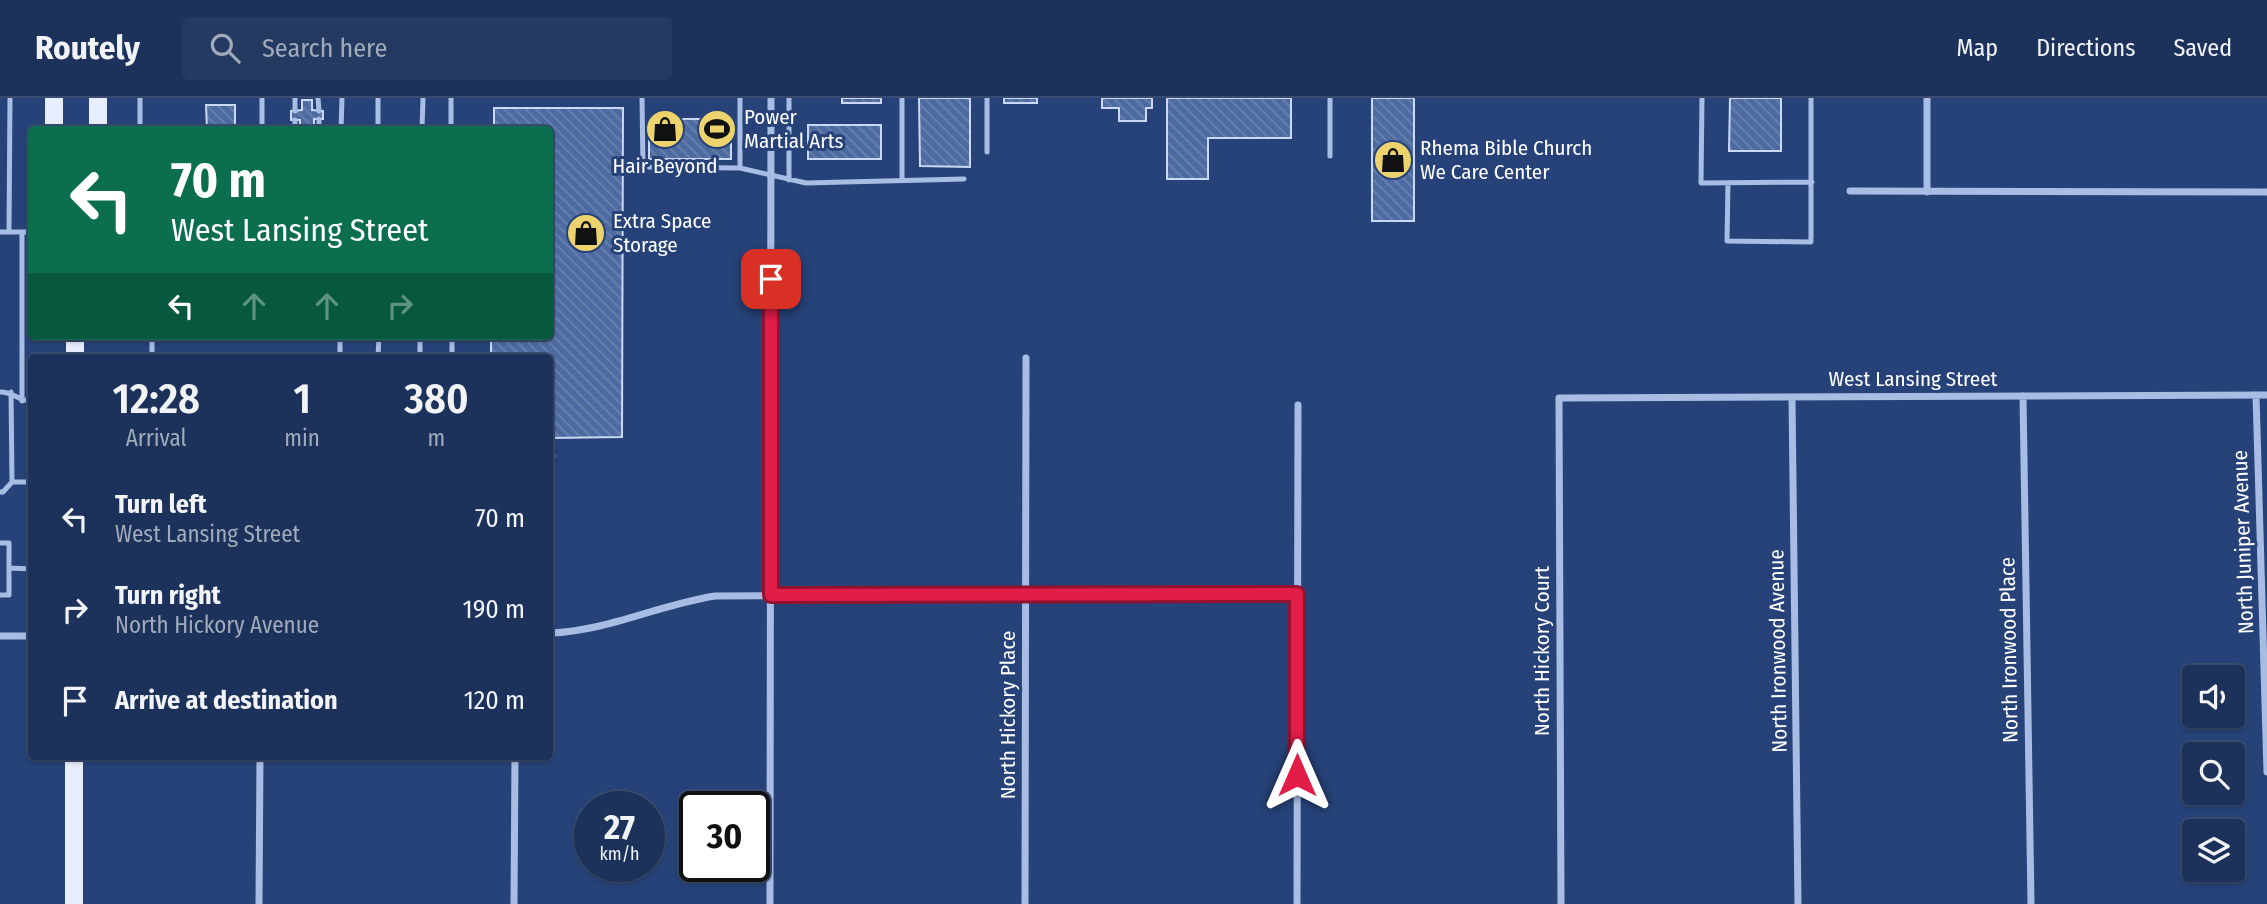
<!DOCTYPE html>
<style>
body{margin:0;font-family:"Fira Sans Condensed",sans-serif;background:#253a60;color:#f1f3f6;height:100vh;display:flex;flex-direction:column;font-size:26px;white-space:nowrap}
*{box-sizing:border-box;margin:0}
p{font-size:23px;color:#a0aabb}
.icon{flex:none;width:38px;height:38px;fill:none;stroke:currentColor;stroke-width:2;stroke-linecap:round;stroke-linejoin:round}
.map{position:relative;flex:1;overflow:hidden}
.details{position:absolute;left:28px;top:256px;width:525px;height:406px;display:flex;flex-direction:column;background:#1c325a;border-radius:7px;box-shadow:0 2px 5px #0004,0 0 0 2px #3a4d70}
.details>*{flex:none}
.top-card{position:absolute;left:28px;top:28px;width:525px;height:214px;border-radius:7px;box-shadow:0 2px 5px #0004,0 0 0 2px #3a4d70;background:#0b6e4f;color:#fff;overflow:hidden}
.tools{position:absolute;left:2182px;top:567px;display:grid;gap:14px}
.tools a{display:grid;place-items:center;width:63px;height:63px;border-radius:7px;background:#1c325a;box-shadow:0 2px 5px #0004,0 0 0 2px #3a4d70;font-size:35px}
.speed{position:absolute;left:574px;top:693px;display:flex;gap:14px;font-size:35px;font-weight:700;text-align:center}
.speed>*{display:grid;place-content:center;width:91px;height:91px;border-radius:50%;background:#1c325a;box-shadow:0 2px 5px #0004,0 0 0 2px #3a4d70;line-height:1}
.speed small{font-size:18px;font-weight:400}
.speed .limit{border:4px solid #111;border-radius:10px;background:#fff;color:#111}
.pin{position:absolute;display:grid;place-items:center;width:60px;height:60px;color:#fff;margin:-30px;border-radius:14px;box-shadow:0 4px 10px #0006}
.me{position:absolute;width:77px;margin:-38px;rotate:0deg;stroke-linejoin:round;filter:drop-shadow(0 0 5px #0008)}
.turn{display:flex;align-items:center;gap:24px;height:147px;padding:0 28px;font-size:32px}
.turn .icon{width:91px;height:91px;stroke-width:2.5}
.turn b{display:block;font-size:49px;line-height:60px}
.lanes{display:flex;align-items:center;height:66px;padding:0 28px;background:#0003;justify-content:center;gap:35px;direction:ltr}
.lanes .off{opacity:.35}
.eta{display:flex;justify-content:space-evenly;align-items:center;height:119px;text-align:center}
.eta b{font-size:42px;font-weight:600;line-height:49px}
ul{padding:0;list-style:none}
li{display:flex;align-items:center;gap:21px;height:91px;padding:0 28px}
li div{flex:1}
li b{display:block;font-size:26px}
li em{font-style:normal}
header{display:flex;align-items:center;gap:42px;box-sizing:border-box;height:98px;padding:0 35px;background:#1c325a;border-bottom:2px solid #3a4d70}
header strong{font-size:33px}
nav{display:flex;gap:38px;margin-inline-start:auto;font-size:24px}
.search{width:490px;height:63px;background:#253a60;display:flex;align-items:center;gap:18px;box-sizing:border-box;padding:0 24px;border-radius:7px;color:#a0aabb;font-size:26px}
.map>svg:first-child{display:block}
.building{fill:url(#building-back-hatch);stroke:#cad8f3;stroke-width:2}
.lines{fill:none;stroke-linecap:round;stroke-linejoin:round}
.lane{stroke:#a8bde3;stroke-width:5}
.street{stroke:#a8bde3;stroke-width:7}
.primary{stroke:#e7edfc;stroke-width:18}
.route-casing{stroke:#92132f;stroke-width:18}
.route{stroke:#e11d48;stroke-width:12}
.labels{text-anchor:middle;stroke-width:6;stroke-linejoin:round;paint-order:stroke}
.poi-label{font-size:21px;fill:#fff;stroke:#264278;text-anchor:start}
.street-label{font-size:21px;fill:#fff;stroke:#264278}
</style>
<header>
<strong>Routely</strong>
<div class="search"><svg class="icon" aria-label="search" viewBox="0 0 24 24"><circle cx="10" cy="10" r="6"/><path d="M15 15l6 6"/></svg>Search here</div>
<nav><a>Map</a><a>Directions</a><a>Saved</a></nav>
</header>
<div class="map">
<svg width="2267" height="806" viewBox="0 0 2267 806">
<defs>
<pattern id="building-back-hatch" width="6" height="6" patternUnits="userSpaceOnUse" patternTransform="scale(1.75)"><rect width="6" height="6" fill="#4e6ba1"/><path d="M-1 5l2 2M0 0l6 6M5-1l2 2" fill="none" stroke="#6981af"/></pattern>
</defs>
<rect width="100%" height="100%" fill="#264278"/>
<path class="building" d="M842,0H881V5H842Z
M919,0H970V69L920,68Z
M1004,0H1037V5H1004Z
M1102,0H1152V10H1146V23H1119V10H1102Z
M1167,0H1291V40H1208V81H1167Z
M1372,0H1414V123H1372Z
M1730,0H1781V53H1729Z
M302,2H312V12L323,13V21H314V32H300V22H291V13L302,12Z
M206,7H235V32H207Z
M494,10H623L622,339L550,340V259H491V238H550V32H494Z
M649,21H731V61H649Z
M808,27H881V61H808Z"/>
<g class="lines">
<path class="lane" d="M140,0V32
M295,0V13
M318,0L319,13
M378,0V32
M451,0V32
M642,0L643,69L740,70L806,85L964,81
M902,0V81
M1330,0V58
M1702,0L1701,85L1812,84
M319,21V32
M295,22V32
M262,32V0
M341,32L342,0
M422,32L423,0
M987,54V0
M740,70V0
M789,82V0
M1728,85L1727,143L1811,144V0
M0,134H32
M9,134L10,0
M22,134V303
M152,238V259
M452,238V259
M340,259V238
M378,259L379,238
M420,259V238
M0,294C15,294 17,303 32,303
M11,294L12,384H32
M550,358H553
M0,394H3L12,384
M0,445H9V497H0
M9,470L32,471"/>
<path class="street" d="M1927,0V94
M1850,93L2267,94
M2256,297L2267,674
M2023,298L2031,806
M1792,299L1798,806
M550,535C607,533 658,507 715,498L1298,496
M0,538H32
M259,806L260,658
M514,806L515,658
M770,806L771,0
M1025,806L1026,260
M1297,806L1298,307
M1561,806L1559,300L2267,297"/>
<path class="primary" d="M54,0V32
M98,32V0
M75,259V238
M74,806V658"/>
</g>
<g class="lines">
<defs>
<path id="route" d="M771,181V497L1297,496V677"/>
</defs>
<use href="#route" class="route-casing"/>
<use href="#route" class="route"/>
</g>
<defs>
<symbol id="shop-disc" viewBox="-11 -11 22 22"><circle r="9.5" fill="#ecd36d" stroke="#264278"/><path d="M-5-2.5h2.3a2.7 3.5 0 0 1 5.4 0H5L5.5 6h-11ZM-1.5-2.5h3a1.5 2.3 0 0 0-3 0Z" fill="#111"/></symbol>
<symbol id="stadium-disc" viewBox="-11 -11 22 22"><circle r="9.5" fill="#ecd36d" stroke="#264278"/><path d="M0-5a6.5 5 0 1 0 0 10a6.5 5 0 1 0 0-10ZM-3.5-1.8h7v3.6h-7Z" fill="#111"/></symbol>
</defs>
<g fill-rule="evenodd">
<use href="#shop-disc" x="643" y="9" width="44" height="44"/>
<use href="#stadium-disc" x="695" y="9" width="44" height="44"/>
<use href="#shop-disc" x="1371" y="40" width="44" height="44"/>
<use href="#shop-disc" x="564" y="113" width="44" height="44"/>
</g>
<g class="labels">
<g class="poi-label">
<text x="744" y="26">Power<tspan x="744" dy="24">Martial Arts</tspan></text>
<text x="1420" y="57">Rhema Bible Church<tspan x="1420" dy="24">We Care Center</tspan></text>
<text x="665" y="75" text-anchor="middle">Hair Beyond</text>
<text x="613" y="130">Extra Space<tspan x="613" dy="24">Storage</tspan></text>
</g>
<g class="street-label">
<text x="1913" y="288">West Lansing Street</text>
<text transform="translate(2243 444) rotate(-92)" y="7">North Juniper Avenue</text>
<text transform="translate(2009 552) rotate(-91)" y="7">North Ironwood Place</text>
<text transform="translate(1542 553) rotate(-90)" y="7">North Hickory Court</text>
<text transform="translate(1778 553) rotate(-91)" y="7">North Ironwood Avenue</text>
<text transform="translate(1008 617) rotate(-90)" y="7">North Hickory Place</text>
</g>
</g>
</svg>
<div class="tools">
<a><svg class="icon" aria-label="sound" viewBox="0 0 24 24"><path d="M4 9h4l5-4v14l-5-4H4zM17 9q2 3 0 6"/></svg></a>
<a><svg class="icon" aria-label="search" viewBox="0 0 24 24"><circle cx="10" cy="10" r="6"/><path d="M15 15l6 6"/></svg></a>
<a><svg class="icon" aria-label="layers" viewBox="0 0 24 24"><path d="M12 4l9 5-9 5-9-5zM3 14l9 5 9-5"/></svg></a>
</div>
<div class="speed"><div>27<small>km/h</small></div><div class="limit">30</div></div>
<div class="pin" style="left:771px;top:181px;background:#d93025"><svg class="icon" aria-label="arrive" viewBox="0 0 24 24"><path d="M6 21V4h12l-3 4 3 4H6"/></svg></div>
<svg class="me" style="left:1297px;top:677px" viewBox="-20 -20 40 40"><path d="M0-17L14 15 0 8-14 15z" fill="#e11d48" stroke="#fff" stroke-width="4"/></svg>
<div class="top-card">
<div class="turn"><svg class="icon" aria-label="left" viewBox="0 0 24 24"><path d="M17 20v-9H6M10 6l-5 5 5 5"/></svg><div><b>70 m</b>West Lansing Street</div></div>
<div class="lanes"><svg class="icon" aria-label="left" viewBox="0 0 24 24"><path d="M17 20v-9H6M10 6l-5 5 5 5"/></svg><svg class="icon off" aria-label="ahead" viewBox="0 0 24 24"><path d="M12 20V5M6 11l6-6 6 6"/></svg><svg class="icon off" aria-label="ahead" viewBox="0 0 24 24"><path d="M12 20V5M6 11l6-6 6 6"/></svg><svg class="icon off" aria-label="right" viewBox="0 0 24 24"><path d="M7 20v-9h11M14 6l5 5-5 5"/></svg></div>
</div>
<section class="details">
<div class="eta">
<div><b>12:28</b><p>Arrival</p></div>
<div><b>1</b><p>min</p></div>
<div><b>380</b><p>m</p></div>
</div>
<ul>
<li><svg class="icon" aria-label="left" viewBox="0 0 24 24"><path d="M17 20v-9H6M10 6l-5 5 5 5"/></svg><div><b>Turn left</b><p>West Lansing Street</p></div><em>70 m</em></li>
<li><svg class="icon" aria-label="right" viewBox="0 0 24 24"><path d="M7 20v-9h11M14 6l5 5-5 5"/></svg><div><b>Turn right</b><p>North Hickory Avenue</p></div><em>190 m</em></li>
<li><svg class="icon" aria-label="arrive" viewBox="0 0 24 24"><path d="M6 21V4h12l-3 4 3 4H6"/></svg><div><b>Arrive at destination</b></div><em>120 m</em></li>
</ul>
</section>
</div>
